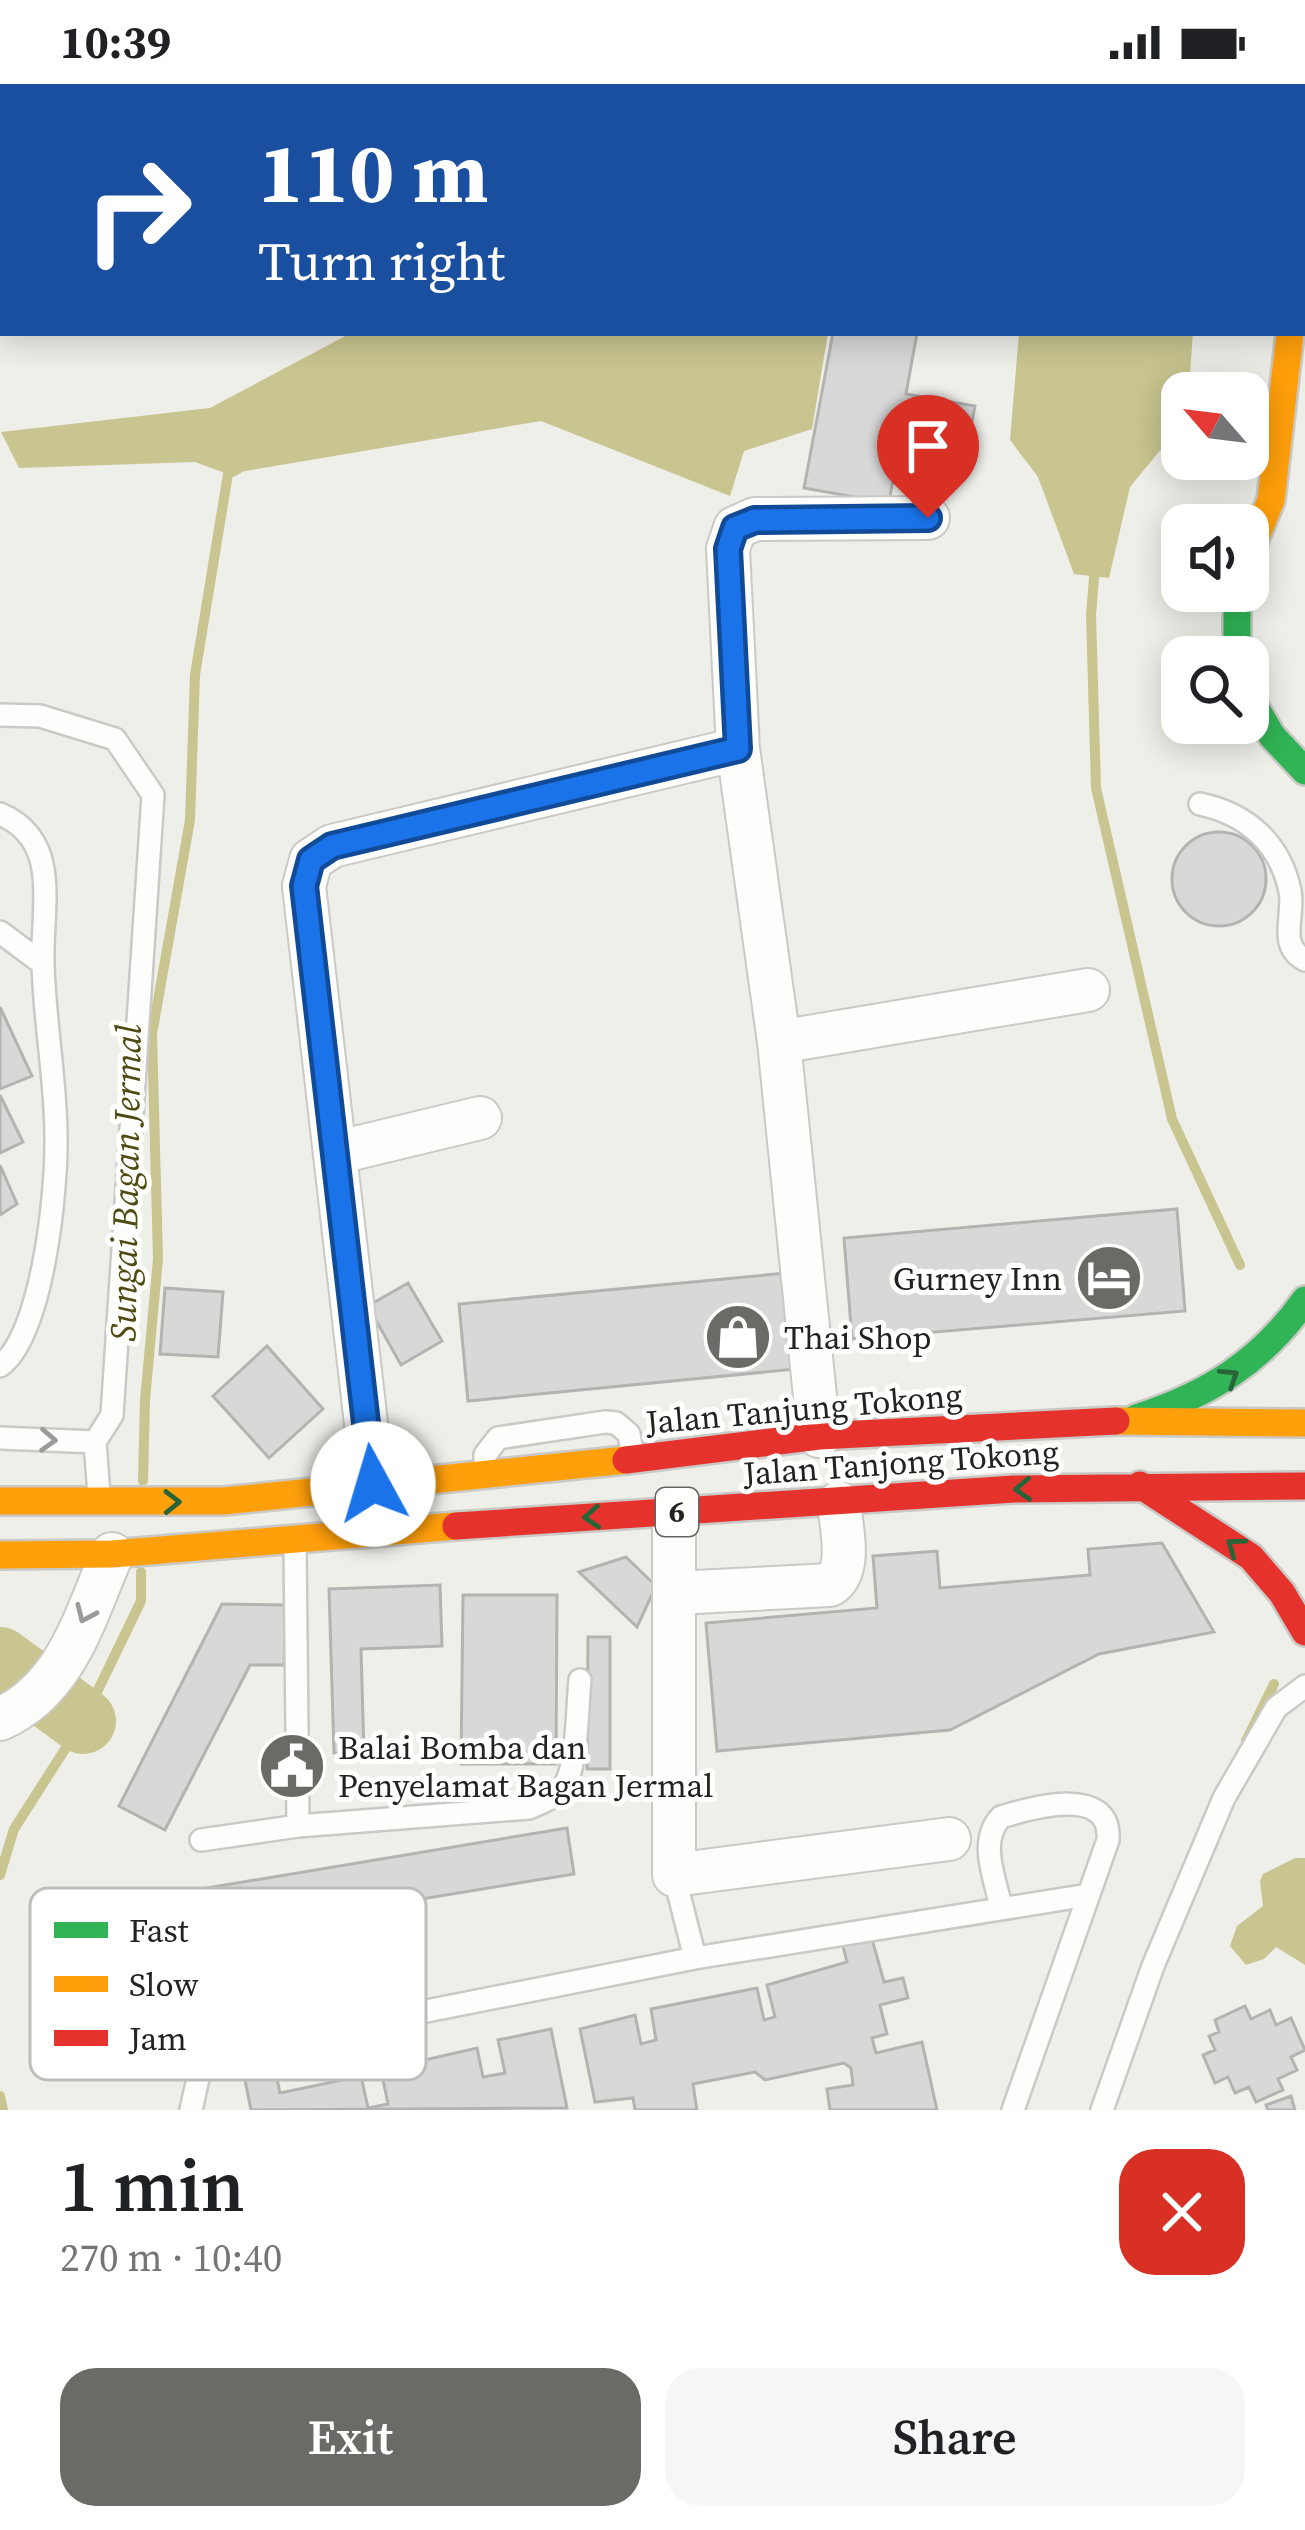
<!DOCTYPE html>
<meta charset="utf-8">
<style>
body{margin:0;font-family:"Source Serif 4",serif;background:#f6f6f6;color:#202124;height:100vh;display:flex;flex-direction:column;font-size:45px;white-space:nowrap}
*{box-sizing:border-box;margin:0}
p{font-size:39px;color:#757577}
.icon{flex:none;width:66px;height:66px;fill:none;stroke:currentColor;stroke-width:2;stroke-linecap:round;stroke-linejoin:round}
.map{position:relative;height:2026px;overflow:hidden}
.details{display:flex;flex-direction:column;background:#fff;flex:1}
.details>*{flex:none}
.top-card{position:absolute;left:0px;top:0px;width:1305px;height:252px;box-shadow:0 6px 30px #0003;background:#1a4fa0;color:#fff;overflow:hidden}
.needle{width:78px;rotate:298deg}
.controls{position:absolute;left:1161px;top:288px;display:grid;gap:24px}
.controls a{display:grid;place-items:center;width:108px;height:108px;border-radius:24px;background:#fff;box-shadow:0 6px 30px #0003;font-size:60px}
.pin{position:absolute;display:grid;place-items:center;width:102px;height:102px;color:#fff;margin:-123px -51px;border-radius:50% 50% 50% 0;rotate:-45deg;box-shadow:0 0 12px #0007}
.pin .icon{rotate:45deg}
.me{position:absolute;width:132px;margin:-66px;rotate:354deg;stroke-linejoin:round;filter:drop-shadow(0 0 9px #0008)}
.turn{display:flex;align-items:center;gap:42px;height:252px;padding:0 60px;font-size:54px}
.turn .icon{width:156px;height:156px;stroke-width:2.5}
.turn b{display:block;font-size:84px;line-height:102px}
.round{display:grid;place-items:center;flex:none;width:126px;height:126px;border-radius:36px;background:#f6f6f6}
.summary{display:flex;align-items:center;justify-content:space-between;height:204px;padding:0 60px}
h1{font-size:72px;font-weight:600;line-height:90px}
.action{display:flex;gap:24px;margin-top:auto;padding:24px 60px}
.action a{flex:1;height:138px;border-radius:36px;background:#6a6a67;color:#fff;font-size:48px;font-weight:600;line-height:138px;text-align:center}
.action a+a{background:#f6f6f6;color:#202124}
.status{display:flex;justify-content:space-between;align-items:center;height:84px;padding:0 60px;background:#fff;direction:ltr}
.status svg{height:33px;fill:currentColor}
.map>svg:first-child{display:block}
.water{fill:#c8c590}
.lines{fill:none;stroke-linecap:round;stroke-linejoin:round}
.stream{stroke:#c8c590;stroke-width:10}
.river{stroke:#c8c590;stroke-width:66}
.building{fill:#d7d8d7;stroke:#b3b4b2;stroke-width:3}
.lane-casing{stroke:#cac9c6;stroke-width:26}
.street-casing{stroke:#cac9c6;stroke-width:46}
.fast-casing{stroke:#cac9c6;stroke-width:32}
.slow-casing{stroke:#cac9c6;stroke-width:32}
.jam-casing{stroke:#cac9c6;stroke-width:32}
.lane{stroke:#fdfdfc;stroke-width:21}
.street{stroke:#fdfdfc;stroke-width:42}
.fast{stroke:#30b455;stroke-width:27}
.slow{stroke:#ff9f0a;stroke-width:27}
.jam{stroke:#e5322d;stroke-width:27}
.oneway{stroke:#286438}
.oneway2{stroke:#9a9a99}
.route-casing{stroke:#114b97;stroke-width:30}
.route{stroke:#1a73e8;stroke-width:21}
.labels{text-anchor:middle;stroke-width:10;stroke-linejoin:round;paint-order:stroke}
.shield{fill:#fffffe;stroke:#646463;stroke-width:3}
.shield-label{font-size:30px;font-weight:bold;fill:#222220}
.poi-label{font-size:33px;fill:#222220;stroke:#fffffe;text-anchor:start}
.street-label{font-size:33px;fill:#222220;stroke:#fffffe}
.water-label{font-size:36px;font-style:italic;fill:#4f4a12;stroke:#fffffe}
.key{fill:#fffffe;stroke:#bdbdbb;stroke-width:3}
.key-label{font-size:33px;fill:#222220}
</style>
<div class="status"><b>10:39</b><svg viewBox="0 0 49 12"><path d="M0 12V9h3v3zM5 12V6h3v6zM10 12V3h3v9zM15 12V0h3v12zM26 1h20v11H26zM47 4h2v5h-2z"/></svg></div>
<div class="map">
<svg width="1305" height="2026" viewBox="0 0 1305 2026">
<rect width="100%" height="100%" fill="#efefea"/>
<path class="water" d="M825,0H1208L819,3Z
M351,249H828L812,345L744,367L730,412L541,337L228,390L195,378L19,384L1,348L210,324Z
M1019,249H1193L1190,290L1176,347L1130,403L1109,494L1074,490L1038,393L1010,356Z
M1295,1774H1305V1881L1276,1863L1264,1875L1246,1881L1230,1862L1237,1842L1263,1822L1260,1797L1263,1790Z"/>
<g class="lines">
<path class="stream" d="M1095,482L1091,531L1096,704L1172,1035L1240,1181
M143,1397L145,1316L158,1175L152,950L190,736L195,591L228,390L238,385
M1246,1657L1274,1600
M0,1791L14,1745L83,1637L141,1517V1488
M0,2012L3,2026"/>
<path class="river" d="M0,1576L83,1637"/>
</g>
<path class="building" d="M833,249H917L906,310L975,322L961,396L895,384L889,419L804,404Z
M1172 795a47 47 0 1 1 94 0a47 47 0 1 1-94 0Z
M0,923L32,992L0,1005Z
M0,1011L23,1058L0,1069Z
M0,1081L17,1120L0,1131Z
M1177,1125L1185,1227L852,1255L844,1154Z
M787,1189L796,1285L468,1317L459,1220Z
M408,1199L442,1257L401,1281L368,1222Z
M165,1204L223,1208L218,1273L160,1270Z
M267,1262L323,1325L269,1374L213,1312Z
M1162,1459L1214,1548L1099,1570L950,1646L717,1667L706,1539L877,1524L873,1472L937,1467L940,1504L1090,1491L1088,1465Z
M626,1473L656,1502L637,1543L579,1488Z
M440,1501L442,1562L361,1565L364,1668L334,1669L329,1505Z
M463,1511H557L556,1680H461Z
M222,1520L286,1521L284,1581H250L165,1746L119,1722Z
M588,1553H610V1685H587Z
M567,1744L574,1790L196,1852L189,1807Z
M872,1855L884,1898L903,1894L908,1914L880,1921L887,1950L872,1954L876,1969L922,1958L937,2026H830L827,2005L853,2001L851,1984L844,1979L765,1996L755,1988L693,2000L697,2026H635L633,2014L595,2018L580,1945L635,1931L641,1960L656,1956L651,1925L757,1904L764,1936L775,1933L767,1901L847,1878L843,1862Z
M1245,1922L1251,1935L1270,1926L1276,1941L1291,1934L1305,1966L1291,1973L1297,1986L1278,1995L1283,2006L1256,2018L1249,2003L1235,2009L1228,1993L1215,1999L1203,1971L1215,1966L1209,1952L1219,1948L1215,1936Z
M551,1945L567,2024L251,2026L245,1996L276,1990L280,2009L361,1992L368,2024L388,2020L381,1986L477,1964L483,1993L505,1989L498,1956Z
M1291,2012L1295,2026H1268L1266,2021Z"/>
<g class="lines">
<defs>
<path id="lane" d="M0,631L40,632L115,655L153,711L112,1331L95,1358L99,1411
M1200,720C1247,730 1280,759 1290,807C1295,832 1277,861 1305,876
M0,730C24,740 39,759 43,785C48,814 42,848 43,878C44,936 56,995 56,1053C57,1105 43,1251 0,1282
M0,848L43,880
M0,1354L95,1358
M485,1381V1371L498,1354L605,1338L616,1339L629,1350L632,1367
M295,1462L298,1742
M201,1756L298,1742L529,1724C541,1719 554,1714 563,1704C578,1683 577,1623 580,1596
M1001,1823C995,1794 978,1757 1001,1733C1034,1723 1112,1701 1108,1756L1013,2026
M695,1874L1088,1811
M191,2026L201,1981L219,1968L695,1874L674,1791
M1102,2026L1153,1882L1224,1714L1276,1624L1305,1602"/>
<path id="street" d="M779,958L1088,906
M335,1069L480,1034
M819,1352L779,958L738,665L728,465L735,444L755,435L928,434
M373,1400L304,802L311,776L332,762L738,665
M674,1428V1791L949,1755
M675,1509L830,1501C853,1486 841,1443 839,1419
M0,1635C67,1605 85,1532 112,1470"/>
<path id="fast" d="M1237,507V573
M1248,611L1272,652L1305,687
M1136,1334C1208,1311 1261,1278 1305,1216"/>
<path id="slow" d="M1302,115L1305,80
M1248,472L1271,416L1290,249
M1116,1337L1305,1339
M0,1417H224L626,1376
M0,1471L112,1470L456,1442"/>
<path id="jam" d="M626,1376L819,1352L1116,1337
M1140,1401L1251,1473L1282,1509L1305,1548
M456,1442L1014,1405L1305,1402"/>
</defs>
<use href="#lane" class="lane-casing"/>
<use href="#street" class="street-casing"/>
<use href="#fast" class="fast-casing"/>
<use href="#slow" class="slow-casing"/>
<use href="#jam" class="jam-casing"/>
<use href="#lane" class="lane"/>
<use href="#street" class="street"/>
<use href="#fast" class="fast"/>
<use href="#slow" class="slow"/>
<use href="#jam" class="jam"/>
</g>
<defs><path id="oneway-chevron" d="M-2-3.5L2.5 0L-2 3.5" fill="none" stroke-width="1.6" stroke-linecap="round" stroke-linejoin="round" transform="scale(3)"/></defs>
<g class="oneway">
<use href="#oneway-chevron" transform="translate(1230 1293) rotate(-33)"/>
<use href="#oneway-chevron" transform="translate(1023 1405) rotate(177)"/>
<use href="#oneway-chevron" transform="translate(172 1418) rotate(-1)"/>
<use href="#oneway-chevron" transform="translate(592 1433) rotate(176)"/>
<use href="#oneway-chevron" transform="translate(1235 1462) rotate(-144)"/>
</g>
<g class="oneway2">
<use href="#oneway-chevron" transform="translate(48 1356) rotate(3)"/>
<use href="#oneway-chevron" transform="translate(85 1530) rotate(114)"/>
</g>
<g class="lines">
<defs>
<path id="route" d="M373,1400L304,802L311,776L332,762L738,665L728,465L735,444L755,436L928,434"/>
</defs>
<use href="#route" class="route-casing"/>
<use href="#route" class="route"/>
</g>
<defs>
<symbol id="hotel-disc" viewBox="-11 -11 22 22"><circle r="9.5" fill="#6a6a67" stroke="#fffffe"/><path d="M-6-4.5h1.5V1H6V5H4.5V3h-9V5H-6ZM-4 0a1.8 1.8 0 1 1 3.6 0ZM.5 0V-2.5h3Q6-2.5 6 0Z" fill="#fff"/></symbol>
<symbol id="shop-disc" viewBox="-11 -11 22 22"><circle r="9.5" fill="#6a6a67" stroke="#fffffe"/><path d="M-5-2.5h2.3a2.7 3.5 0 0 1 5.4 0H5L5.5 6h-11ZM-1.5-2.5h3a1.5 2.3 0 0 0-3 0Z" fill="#fff"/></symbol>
<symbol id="civic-disc" viewBox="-11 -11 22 22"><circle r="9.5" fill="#6a6a67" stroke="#fffffe"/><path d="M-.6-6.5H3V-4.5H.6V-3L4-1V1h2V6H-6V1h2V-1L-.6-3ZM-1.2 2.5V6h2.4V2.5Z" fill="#fff"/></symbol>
</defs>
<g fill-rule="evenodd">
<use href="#hotel-disc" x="1071" y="1156" width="76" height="76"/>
<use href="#shop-disc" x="700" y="1215" width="76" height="76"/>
<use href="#civic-disc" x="254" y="1644" width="76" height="76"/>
</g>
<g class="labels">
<rect class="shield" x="656" y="1404" width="42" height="48" rx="9"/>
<g class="shield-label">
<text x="677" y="1438">6</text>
</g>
<g class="poi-label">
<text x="1062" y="1206" text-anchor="end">Gurney Inn</text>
<text x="784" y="1265">Thai Shop</text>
<text x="338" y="1675">Balai Bomba dan<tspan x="338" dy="38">Penyelamat Bagan Jermal</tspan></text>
</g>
<g class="street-label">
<text transform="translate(804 1324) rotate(-5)" y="12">Jalan Tanjung Tokong</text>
<text transform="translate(901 1378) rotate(-4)" y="12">Jalan Tanjong Tokong</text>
</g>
<g class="water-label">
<text transform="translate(125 1099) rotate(-89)" y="13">Sungai Bagan Jermal</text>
</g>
</g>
<rect x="30" y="1804" width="396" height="192" rx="18" class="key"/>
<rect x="54" y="1838" width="54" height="16" fill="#30b455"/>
<rect x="54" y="1892" width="54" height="16" fill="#ff9f0a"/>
<rect x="54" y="1946" width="54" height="16" fill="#e5322d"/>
<g class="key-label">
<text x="129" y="1858">Fast</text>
<text x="129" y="1912">Slow</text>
<text x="129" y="1966">Jam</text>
</g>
</svg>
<div class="controls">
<a><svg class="needle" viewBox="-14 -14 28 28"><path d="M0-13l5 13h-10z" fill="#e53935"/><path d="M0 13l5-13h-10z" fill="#757577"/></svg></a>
<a><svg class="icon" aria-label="sound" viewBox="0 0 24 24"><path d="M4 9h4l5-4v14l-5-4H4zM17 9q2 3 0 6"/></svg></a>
<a><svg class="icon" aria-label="search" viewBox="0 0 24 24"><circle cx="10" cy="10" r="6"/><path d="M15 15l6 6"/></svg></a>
</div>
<div class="pin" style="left:928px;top:434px;background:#d93025"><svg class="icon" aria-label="arrive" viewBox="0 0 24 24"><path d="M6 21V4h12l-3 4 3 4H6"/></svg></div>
<svg class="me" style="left:373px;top:1400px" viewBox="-20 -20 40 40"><circle r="19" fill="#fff"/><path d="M0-13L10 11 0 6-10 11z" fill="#1a73e8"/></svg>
<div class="top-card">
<div class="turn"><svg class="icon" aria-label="right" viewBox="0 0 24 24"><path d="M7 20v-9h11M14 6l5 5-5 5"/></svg><div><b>110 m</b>Turn right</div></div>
</div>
</div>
<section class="details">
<div class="summary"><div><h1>1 min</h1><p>270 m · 10:40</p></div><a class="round" style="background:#d93025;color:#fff"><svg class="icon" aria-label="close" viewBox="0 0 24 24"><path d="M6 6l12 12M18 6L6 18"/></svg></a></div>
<div class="action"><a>Exit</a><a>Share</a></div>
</section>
